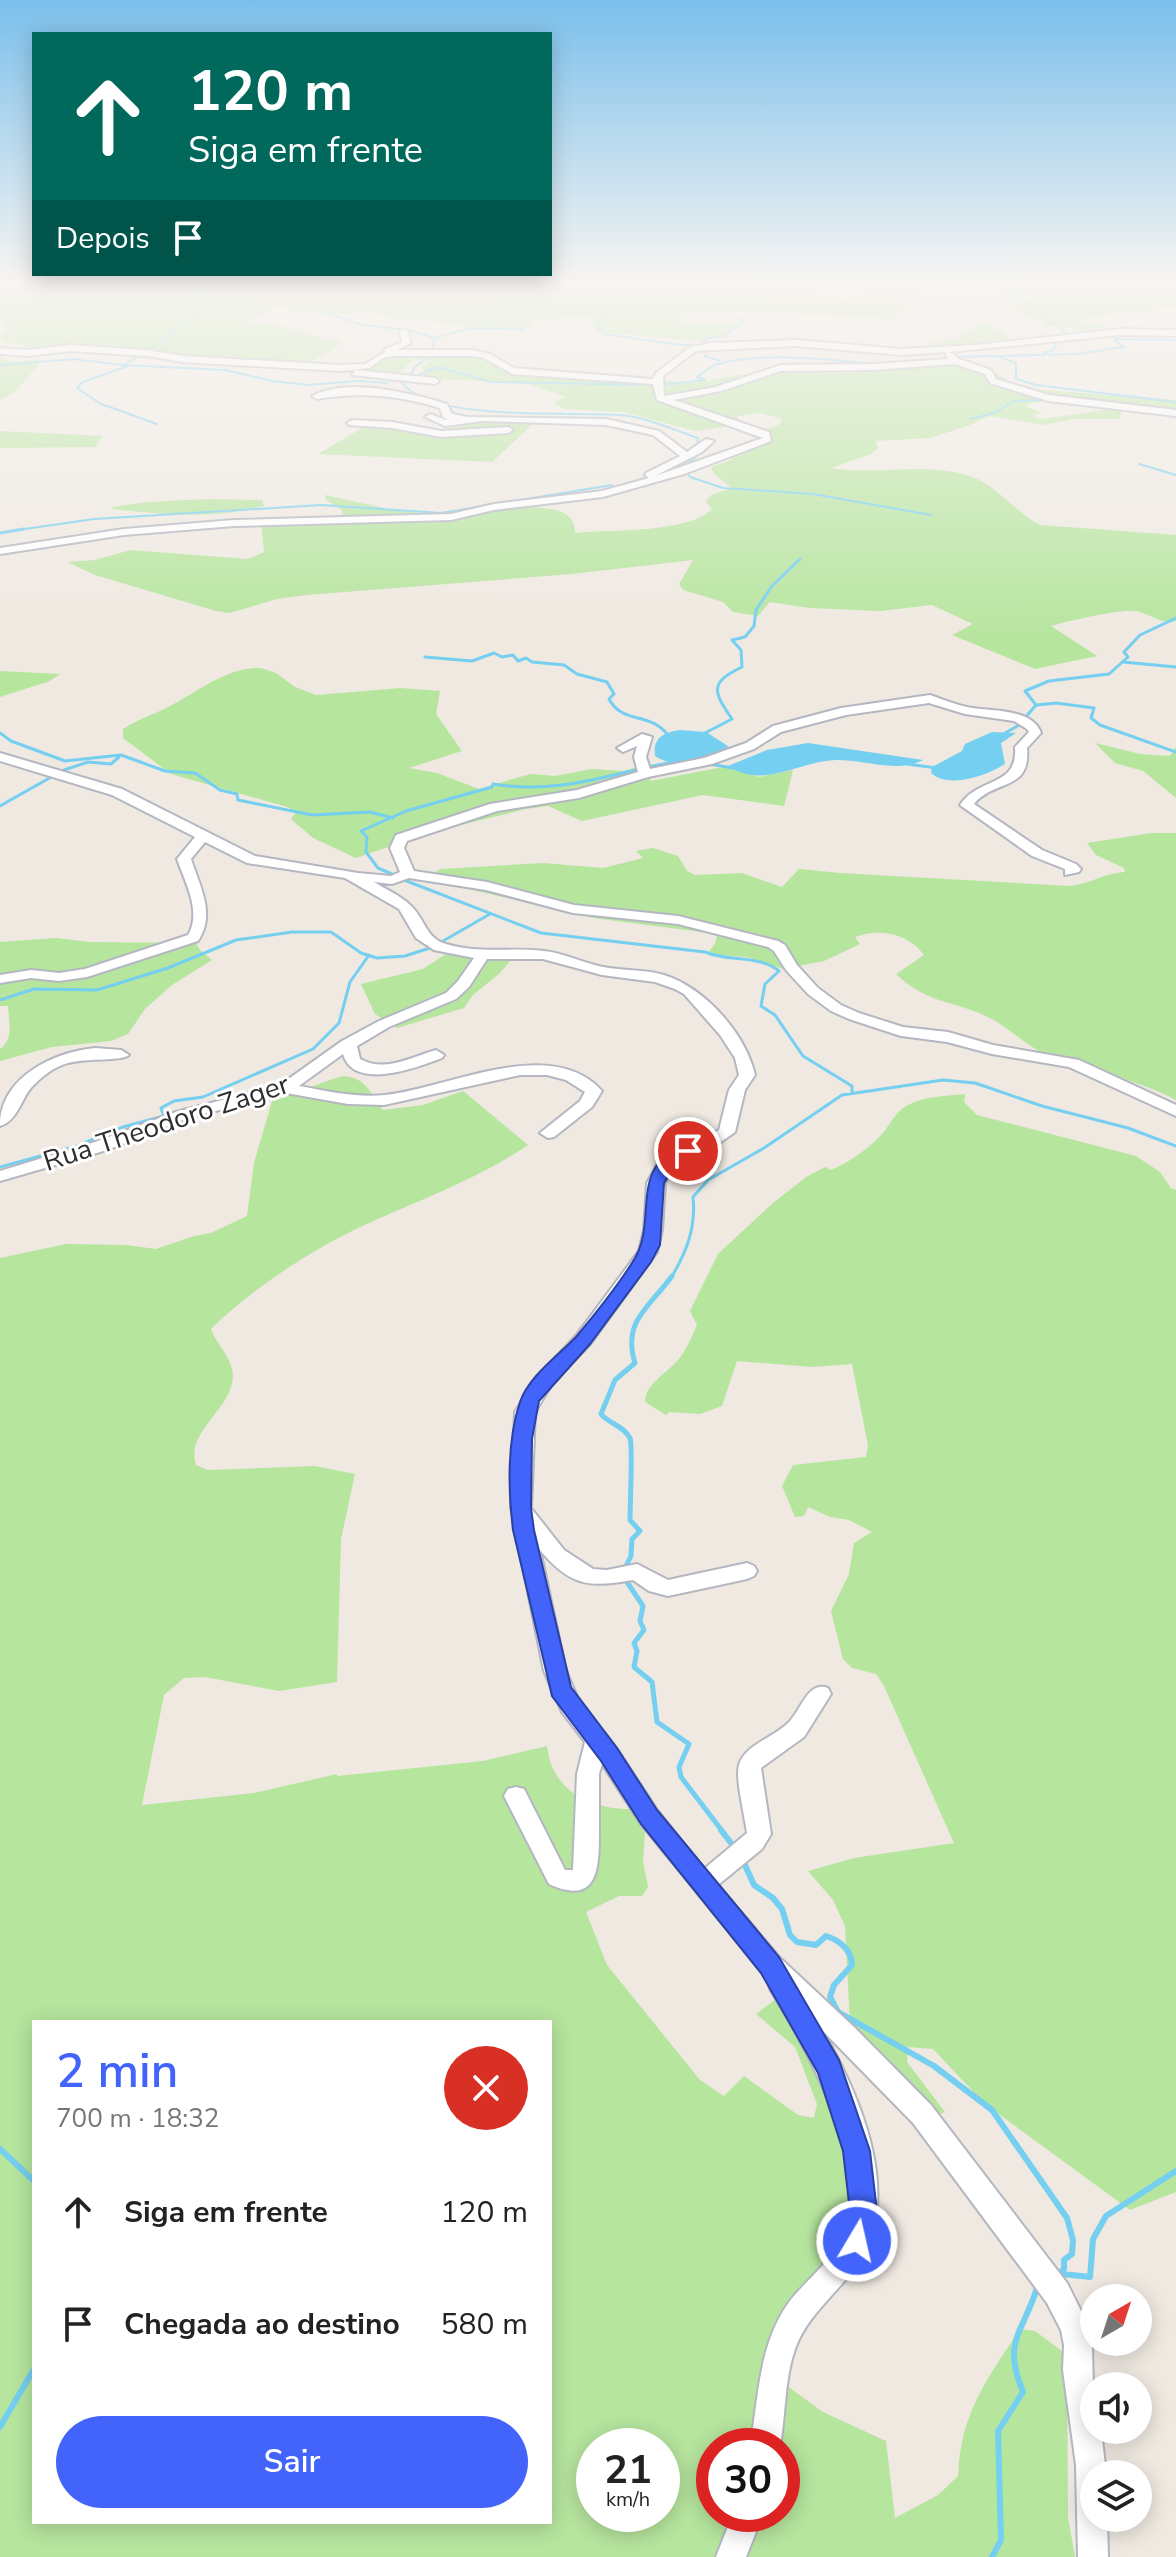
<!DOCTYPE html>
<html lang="pt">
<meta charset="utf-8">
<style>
body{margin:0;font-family:"Nunito Sans",sans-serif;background:#f6f6f6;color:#222;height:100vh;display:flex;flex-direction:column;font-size:30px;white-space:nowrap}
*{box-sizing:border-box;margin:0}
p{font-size:26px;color:#767676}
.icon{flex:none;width:44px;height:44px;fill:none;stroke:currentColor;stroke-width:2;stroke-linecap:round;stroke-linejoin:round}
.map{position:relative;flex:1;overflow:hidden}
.sheet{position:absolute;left:32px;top:2020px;width:520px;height:504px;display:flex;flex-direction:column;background:#fff;border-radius:0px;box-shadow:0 4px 20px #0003}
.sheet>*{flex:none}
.banner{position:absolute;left:32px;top:32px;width:520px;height:244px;border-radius:0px;box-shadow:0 4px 20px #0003;background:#00695c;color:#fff;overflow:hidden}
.needle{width:52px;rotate:39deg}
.fabs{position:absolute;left:1080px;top:2284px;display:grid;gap:16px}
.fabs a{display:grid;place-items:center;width:72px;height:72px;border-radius:50%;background:#fff;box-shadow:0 4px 20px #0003;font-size:40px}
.speed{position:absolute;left:576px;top:2428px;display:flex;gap:16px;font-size:40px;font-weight:700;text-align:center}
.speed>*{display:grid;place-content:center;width:104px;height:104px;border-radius:50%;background:#fff;box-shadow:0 4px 20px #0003;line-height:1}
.speed small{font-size:20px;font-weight:400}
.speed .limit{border:12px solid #d22;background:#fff;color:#111}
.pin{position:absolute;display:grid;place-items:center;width:68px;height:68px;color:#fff;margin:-34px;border:4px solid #fff;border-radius:50%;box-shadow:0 2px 8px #0007}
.me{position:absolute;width:88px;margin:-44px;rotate:9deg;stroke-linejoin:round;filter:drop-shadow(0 0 6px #0008)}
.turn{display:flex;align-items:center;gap:28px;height:168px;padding:0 24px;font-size:36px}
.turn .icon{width:104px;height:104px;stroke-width:2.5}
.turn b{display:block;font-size:56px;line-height:68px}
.then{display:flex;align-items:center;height:76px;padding:0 24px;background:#0003;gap:16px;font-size:30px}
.round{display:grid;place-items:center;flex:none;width:84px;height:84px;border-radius:42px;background:#f6f6f6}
.summary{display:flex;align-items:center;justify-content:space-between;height:136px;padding:0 24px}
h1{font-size:48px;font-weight:600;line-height:60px;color:#4264fb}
.button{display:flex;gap:16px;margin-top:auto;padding:16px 24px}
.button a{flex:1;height:92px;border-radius:48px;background:#4264fb;color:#fff;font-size:32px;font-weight:600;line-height:92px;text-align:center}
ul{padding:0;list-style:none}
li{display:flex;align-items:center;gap:24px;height:112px;padding:0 24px}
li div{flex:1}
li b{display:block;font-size:30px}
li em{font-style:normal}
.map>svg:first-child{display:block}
.green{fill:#b6e59e;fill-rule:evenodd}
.water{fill:#75cff0}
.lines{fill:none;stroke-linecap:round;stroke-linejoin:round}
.stream-far3{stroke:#75cff0;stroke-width:2}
.stream-far2{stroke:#75cff0;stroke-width:3}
.stream-far1{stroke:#75cff0;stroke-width:5}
.stream{stroke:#75cff0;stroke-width:6}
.minor-casing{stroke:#b4b7c1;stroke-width:4}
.minor{fill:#fff;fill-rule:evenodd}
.route{fill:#4264fb;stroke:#2b41a3;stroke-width:2}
.labels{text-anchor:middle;stroke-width:6;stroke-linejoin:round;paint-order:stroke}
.street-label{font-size:28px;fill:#2e2e2e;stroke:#fff}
</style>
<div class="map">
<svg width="1176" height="2557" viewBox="0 0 1176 2557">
<rect width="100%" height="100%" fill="#efe9e1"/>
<path class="green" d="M0,284H750L843,298L860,297L887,284L937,289L903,292L905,305L900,316L893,318L681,310L680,323L716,322L736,327L722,336L705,337L704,342L593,331L595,328L591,321L594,317L590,316L536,319L533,320V327L465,329V324L409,320L378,314H319L278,308L266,312L249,323L278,325L340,342L331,351L299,368L99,355L36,349L0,340L7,328L0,322Z
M975,284H1176V307L1084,318L1081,321L1083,323L1099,324L1105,328L1087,331L1044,325L1043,320C1021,314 1012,315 1003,291Z
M986,322L1024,347L929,354L926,349L930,343L960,337Z
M397,355H481L508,369L694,383L779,368L844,364L966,365L993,370L1018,388L1176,400V414L1123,408L1119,419H1074L1045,425L989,416L970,425L930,438L876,441L878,448L871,454L831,468C877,476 930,460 975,478C997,487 1018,514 1040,525L1176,535V621C1159,623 1155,617 1140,612C1126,607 1067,621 1051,626L1097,656L1035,669L952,635L973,624L932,605L880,611L809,608L770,602L758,616L733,612L723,602L683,590L679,584L693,560L572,574L307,595L277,599L230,613L216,611L95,575L67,562L95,560L130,550L248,559L264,552L261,523L343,517L342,510L326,500L325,495L398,511L445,515L476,507L533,505L529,507C548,509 575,507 575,533C609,529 687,534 712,509L706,502L711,495L732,488L714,474L711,467L730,460L769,436L768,429L780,424L782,419L760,413L738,416L737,419L747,424L696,431L623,412L564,409L553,403L566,397L529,384L426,378L422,368L430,361L414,359L393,378L327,371L369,367ZM1045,401L1089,405L1105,410L1041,419L1032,415L1043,413L1027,407V404Z
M0,356C15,369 27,356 43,360L15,392L0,400Z
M481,423L533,424L492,462L318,454L364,427L407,424L428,435L482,434L444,429Z
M0,431L103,436L95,447L0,448Z
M208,499L262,500L264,506C212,520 163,514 110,509C121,502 189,500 208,499Z
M261,668L276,673L295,687L316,695L401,688L440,691L436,714L462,751L409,768L437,773L479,789L530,774L555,776L592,769L623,771L643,765L651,781L728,766L759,777L793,770L784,806L703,795L582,821L548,806L526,809L432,832L356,858L313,838L291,819L296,812L287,807L171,774L123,738V729C138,719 153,715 168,707C196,693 228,666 261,668Z
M0,671L60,674L50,681L0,697Z
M1095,743L1140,754L1170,756L1176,747V798L1143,771L1115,763Z
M1152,833H1176V1100C1136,1078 1090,1073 1047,1055C1026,1046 1011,1029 990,1018C955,1000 928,1005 896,974L924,955C908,933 879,928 855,937L860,944L824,961L783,969L747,957L707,954L715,944L717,934L593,918L425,879L440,869L543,863L603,868L643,858L636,851L653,848L678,856L687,871L695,875L742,873L782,887L799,869L840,873L1070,886C1090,884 1104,873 1125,872L1124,868L1096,855L1087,843Z
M56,938L90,942L182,943L194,940L200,950L212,960L172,985L145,1009L128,1034L111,1041L52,1047L0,1061V1049C14,1039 9,1023 8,1006H0V942Z
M449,952L513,957L500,973L473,995L464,1008L397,1028L375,1014L361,984L423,969Z
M344,1076C366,1077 371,1095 383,1110L423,1105L463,1091L528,1145C475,1181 416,1201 358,1228C310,1251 249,1291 211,1329C216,1343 229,1355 232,1369C240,1406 184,1429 196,1465L208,1470L315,1466L355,1474L341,1539L337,1682L279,1691L205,1677L184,1678L164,1695L142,1805L254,1793L337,1774V1776L483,1761L547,1746C552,1790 588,1809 630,1809L645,1833L643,1861L648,1887L642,1896H619L586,1912L607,1965L700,2080L724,2096L744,2076L798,2115L814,2118L817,2104L795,2047L756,2014L776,1999L789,2005L869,2193L812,2315L788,2352L783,2383L823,2412L886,2441L895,2518L938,2495L958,2476C961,2412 986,2381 1020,2329L1035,2331L1067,2355L1068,2517L1075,2557H0V1258L66,1244L126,1245L156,1249L194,1236L211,1233L247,1216L254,1163L272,1101C297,1094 319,1082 344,1076ZM34,2022H550V2522H34ZM594,2446H662V2514H594ZM714,2446H782V2514H714Z
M965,1094L964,1102L977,1115L1136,1156L1160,1172L1171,1188L1176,1190V2192L1130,2210L985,2104L933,2049L908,2047L907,2062L945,2112L917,2123L850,2024L845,1926L833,1900L808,1871L854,1858L954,1843L884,1686L876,1674L852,1668L843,1659L831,1611L849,1574L854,1543L872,1532L849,1520L830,1517L808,1507L804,1516L795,1517L782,1486L793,1465L866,1457L868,1445L852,1364L813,1367L737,1361L722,1406L700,1414L669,1412L666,1415L645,1402C645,1384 667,1373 678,1360C686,1351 692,1336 697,1325L690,1311L718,1254L773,1203L806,1177L825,1167L831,1170C848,1163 870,1148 883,1133C891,1123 896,1111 908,1105C925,1096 947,1096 965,1094Z"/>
<path class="water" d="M680,730L706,732L728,746L726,750C703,759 678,771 655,756C653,738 662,733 680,730Z
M992,732L1016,733L1001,743L1005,764C986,776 949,789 931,773L932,767L962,751L965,744Z
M808,743L923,760C897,774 864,759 836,760C798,761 764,790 728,766L767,750Z"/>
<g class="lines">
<path class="stream-far3" d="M986,284L1030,304L1066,333L1063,337
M316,309L362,325L409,330L434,338L472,328L523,329
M599,314L602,318L597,328L605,334L680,345H704
M704,346L705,339L724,336L744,322L737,319
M703,349L705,356L720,361
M433,351L434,338
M147,352L209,305L210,302L194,288
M1044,353L1054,349L1057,340
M996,356L1016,363V379L1036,385L1176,402
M958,357L1077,354L1124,347L1114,340L1118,339L1176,340
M926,361L948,358
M125,364L143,354
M0,365L74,359L122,365L225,370L272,381L308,385L356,381L388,383
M128,366L83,382L77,388L101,404L157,424
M414,377L437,367L491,382L652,385
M409,378L415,367L432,354
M402,383C434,423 571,411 620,415C646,417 674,430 698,438L696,449
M661,385L705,380L697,377C704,372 711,365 718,364C769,351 827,360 878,364
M971,419L996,412L1014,401L1048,400
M1139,464L1176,475
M682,468L703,451
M687,473L690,477L723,488L813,494L931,515
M11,531L94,519L321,505L441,513L612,485"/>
<path class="stream-far2" d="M0,533L24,529
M425,657L472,661L494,653L502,657L513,655L518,661L526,658L532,662L564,665L577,674L607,682L614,694L609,699C623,725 649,711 668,735
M1123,662L1176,667
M1036,705L1025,691L1049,681L1109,674L1128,657L1124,652L1140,635L1176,618
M1037,705L1056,703L1094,708L1091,718L1100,725L1176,752
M1024,719L1036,705
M0,733L11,741L65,761L121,755L165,771L195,773L220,790L237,794L238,800L312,815L370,812L393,818
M705,733L732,719C713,691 709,683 742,667L741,650L732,640L745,637L754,626L756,610L772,586L800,559
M1005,733L1021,724
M709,764L739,769
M907,764L937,768
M648,767L673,762
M64,770L88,762L111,764L119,757
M0,806L53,776
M392,874L378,868L366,852L367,837L361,831L406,811L492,787L493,784C544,793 590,781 640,769
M404,880L541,933L705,952C729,962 760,955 779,971L765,984L761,1006L775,1015L803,1056L852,1086V1093
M443,941L490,914
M0,1000L34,989L97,990L168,968L236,940L292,932H331L361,953L377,958L405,956L430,948
M0,1167L77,1146L123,1127L164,1116L161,1108L174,1101L203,1097L313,1049L339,1023L350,982L369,955
M671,1278C687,1251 696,1228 693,1197L708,1180L764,1148L842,1095L943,1080L975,1083L1042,1106L1128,1128L1176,1146"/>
<path class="stream-far1" d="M624,1570L631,1556L632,1539L640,1531L630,1520C630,1505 633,1445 630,1438C623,1425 609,1424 601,1414L615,1380L635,1363C622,1321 649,1308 672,1276
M625,1579L643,1606L640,1621L644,1630L634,1643L637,1651L634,1667L652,1682L657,1722L689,1744L679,1767L681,1777L723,1832"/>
<path class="stream" d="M721,1830L734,1847
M744,1863L754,1885L773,1898L782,1909L790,1935L797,1942L816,1945L826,1936C839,1940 852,1950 852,1965L834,1985L830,1997L838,2012L934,2066L992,2110L1067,2218L1073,2240L1072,2254L1064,2260V2269L1057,2275
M0,2149L34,2181
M1062,2274L1090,2277L1093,2239L1106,2216L1176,2171
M0,2427L34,2369
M992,2557L1001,2540L998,2431L1023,2392C1002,2341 1022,2335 1037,2288"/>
<defs>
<path id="minor" d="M404,329L408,332L411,343L397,350H472L490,354L514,368L653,379L656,373L690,347L712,343L796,340L901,349L975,345L1121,329L1176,330V336L1121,335L950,352L959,359L991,370L996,379L1049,395L1176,410V416L1048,401L990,383L985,374L955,364L872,370L781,371L721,391L674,400L769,432L771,441L684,474L603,497L494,510L451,520L234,526L124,535L0,554V548L124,529L234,520L451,514L494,504L602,491L649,478L645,475L646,473L680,456L653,435L606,425L483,421L445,426L425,417L430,414L446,420H448L443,417L440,408C398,395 360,392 317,399L312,396C347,377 411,393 447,404L452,414L468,417L606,419L659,431L687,452L706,439L714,441L702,452L655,476L763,438L657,400L653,384L512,374L484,358L472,356H392L383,358L370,368L340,371L183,362L147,356L70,351L28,356L0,354V348L28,350L70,345L147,350L183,356L340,365L365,364L385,352V349L402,342L400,332ZM796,346L901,355L945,352L948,359L872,364L780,365L716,387L664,396L663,376L696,351Z
M355,370L435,378L439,381L435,384L352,375Z
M352,420L392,422L441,431L508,427L513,430L508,433L441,437L392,428L349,425L347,423Z
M930,695C942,699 954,704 967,707C989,712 1032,707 1041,733L1027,748C1031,792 994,779 974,804L1042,850L1076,864L1081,869L1079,872L1065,875V869L1032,856L960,805C979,776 1018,788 1015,747L1029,732L1027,729L1014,721L965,714L929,703L846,715L781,732L754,749L712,764L648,777L579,798L497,811L407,841L404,848L414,871L487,882L574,905L678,916L778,941L785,945L797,965L818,988L841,1005L859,1013L903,1027L948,1032L993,1045L1079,1060L1176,1105V1116L1069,1067L992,1054L947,1042L901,1036L849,1019L831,1011L808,994L786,970L774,951L768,947L678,924L573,913L486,890L409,878L392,884L374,882C385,889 400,895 410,905C425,918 425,938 446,944C479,954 511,947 544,951C564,953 583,963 603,967C623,971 644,969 664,975C705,988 745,1033 755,1075L745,1090L735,1132L711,1149L683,1159L672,1168L665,1183L662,1230L657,1252L590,1344L552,1384L535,1412L531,1508L564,1550L593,1569L607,1570L637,1564L668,1580L747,1563L754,1566L757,1571L754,1576L747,1579L668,1596L649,1591L633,1580C589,1588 570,1586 540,1550L566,1671L579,1701L617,1749L657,1810L704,1869L747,1833C745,1817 735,1778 739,1765C745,1744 776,1737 790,1721C802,1708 808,1681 828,1688L831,1694L804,1737L761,1768L771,1834L762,1849L718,1885L779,1957L855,2028L931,2105L1067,2283L1089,2327L1092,2345L1094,2430H1101L1106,2474H1094V2518H1107L1108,2557H1078L1076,2465L1063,2370L1064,2345L1061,2330L1047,2303L913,2123L823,2031C859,2094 903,2193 859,2262C841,2290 810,2312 797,2344C784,2376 786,2413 780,2446H750C759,2398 758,2348 787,2305C804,2281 832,2262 845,2234C874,2168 804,2044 770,1989L768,1979L641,1824L602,1764L599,1774C599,1793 599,1812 599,1830C599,1867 599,1907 549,1884L504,1796L508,1789L516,1787L524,1789L565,1870H573L577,1774L585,1742L562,1712L544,1671L511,1508L515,1412L538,1376L576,1336L639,1251L644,1230L647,1183L659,1161L671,1151L699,1141L719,1130L729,1090L739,1075L735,1058L720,1035L684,994L675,989L655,982L602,975L543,959H487L469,987L456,999L389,1027L357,1046L360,1059C385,1073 411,1057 436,1050L444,1055L442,1058C418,1067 354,1092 343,1054L299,1086C327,1091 356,1098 385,1095C447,1089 550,1034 602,1091L592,1107L554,1137L548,1138L540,1133L580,1101L585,1092L566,1080L547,1075H520L384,1105L348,1104L286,1093L188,1118L107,1150L0,1181V1171L95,1142L176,1112L280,1085L342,1041L379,1021L446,993L458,981L474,958L434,950L416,938L399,909L345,878L247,863L205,842L191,859C200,887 216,914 198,941L87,977L59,981L31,978L0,983V975L31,970L59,973L85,969L188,935C202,912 185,882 177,859L195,837L112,795L0,761V753L122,789L255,856L358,873L391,876L400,872L390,848L396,835L490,804L577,790L638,772L634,757L637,746L623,752L617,748L642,734L652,737L646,757L650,769L704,758L746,743L773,726L841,708Z
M95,1048L121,1050L129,1055C121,1062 81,1057 62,1065C50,1070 40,1078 31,1088C21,1100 17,1121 0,1126C0,1077 54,1052 95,1048Z
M733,2514H763L746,2557H716Z"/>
</defs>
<use href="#minor" class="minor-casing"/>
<use href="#minor" class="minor"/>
</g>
<linearGradient id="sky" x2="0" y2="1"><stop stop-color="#7abfeb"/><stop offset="0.44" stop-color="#f8f5f2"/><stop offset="1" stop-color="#f8f5f2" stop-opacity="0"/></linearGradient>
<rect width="1176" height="642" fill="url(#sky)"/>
<path class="route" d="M688,1146L696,1151L677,1162L664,1183L660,1245L651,1262L590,1344L539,1401L532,1439L531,1508L534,1530L571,1687L617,1748L657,1810L779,1957L839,2060L870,2151L877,2212L866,2250L857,2254L847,2250L843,2241L850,2212L843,2151L818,2073L761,1973L641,1824L601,1761L552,1696L513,1530C508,1491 507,1440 520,1402C529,1376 558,1356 576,1337C596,1313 619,1285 635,1258C658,1219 627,1162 688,1146Z"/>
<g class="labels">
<g class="street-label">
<text transform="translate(166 1122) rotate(-18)" y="10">Rua Theodoro Zager</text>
</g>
</g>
</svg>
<div class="fabs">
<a><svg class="needle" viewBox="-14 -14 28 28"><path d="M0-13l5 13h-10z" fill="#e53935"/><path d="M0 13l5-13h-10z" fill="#767676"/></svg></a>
<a><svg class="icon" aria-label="sound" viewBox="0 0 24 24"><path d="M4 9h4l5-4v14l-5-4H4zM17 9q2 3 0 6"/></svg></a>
<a><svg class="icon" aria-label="layers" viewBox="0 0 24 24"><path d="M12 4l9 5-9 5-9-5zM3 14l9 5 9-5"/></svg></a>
</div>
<div class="speed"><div>21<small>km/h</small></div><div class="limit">30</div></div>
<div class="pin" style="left:688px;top:1151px;background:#d93025"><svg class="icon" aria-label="arrive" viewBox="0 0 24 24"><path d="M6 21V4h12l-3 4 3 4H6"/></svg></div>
<svg class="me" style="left:857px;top:2241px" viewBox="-20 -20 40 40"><circle r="17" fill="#4264fb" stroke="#fff" stroke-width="3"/><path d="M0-11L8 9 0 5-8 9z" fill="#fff"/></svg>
<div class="banner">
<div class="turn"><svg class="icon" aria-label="ahead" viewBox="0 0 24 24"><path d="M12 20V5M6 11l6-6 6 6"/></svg><div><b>120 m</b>Siga em frente</div></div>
<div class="then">Depois<svg class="icon" aria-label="arrive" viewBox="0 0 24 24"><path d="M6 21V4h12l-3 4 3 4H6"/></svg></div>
</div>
<section class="sheet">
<div class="summary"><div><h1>2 min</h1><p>700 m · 18:32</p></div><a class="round" style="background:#d93025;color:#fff"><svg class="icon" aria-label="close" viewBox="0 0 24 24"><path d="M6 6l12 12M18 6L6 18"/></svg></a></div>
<ul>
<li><svg class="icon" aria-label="ahead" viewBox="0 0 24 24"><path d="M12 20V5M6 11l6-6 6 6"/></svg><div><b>Siga em frente</b></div><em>120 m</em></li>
<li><svg class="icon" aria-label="arrive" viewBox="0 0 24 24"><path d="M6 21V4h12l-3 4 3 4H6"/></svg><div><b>Chegada ao destino</b></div><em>580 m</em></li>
</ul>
<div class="button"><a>Sair</a></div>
</section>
</div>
